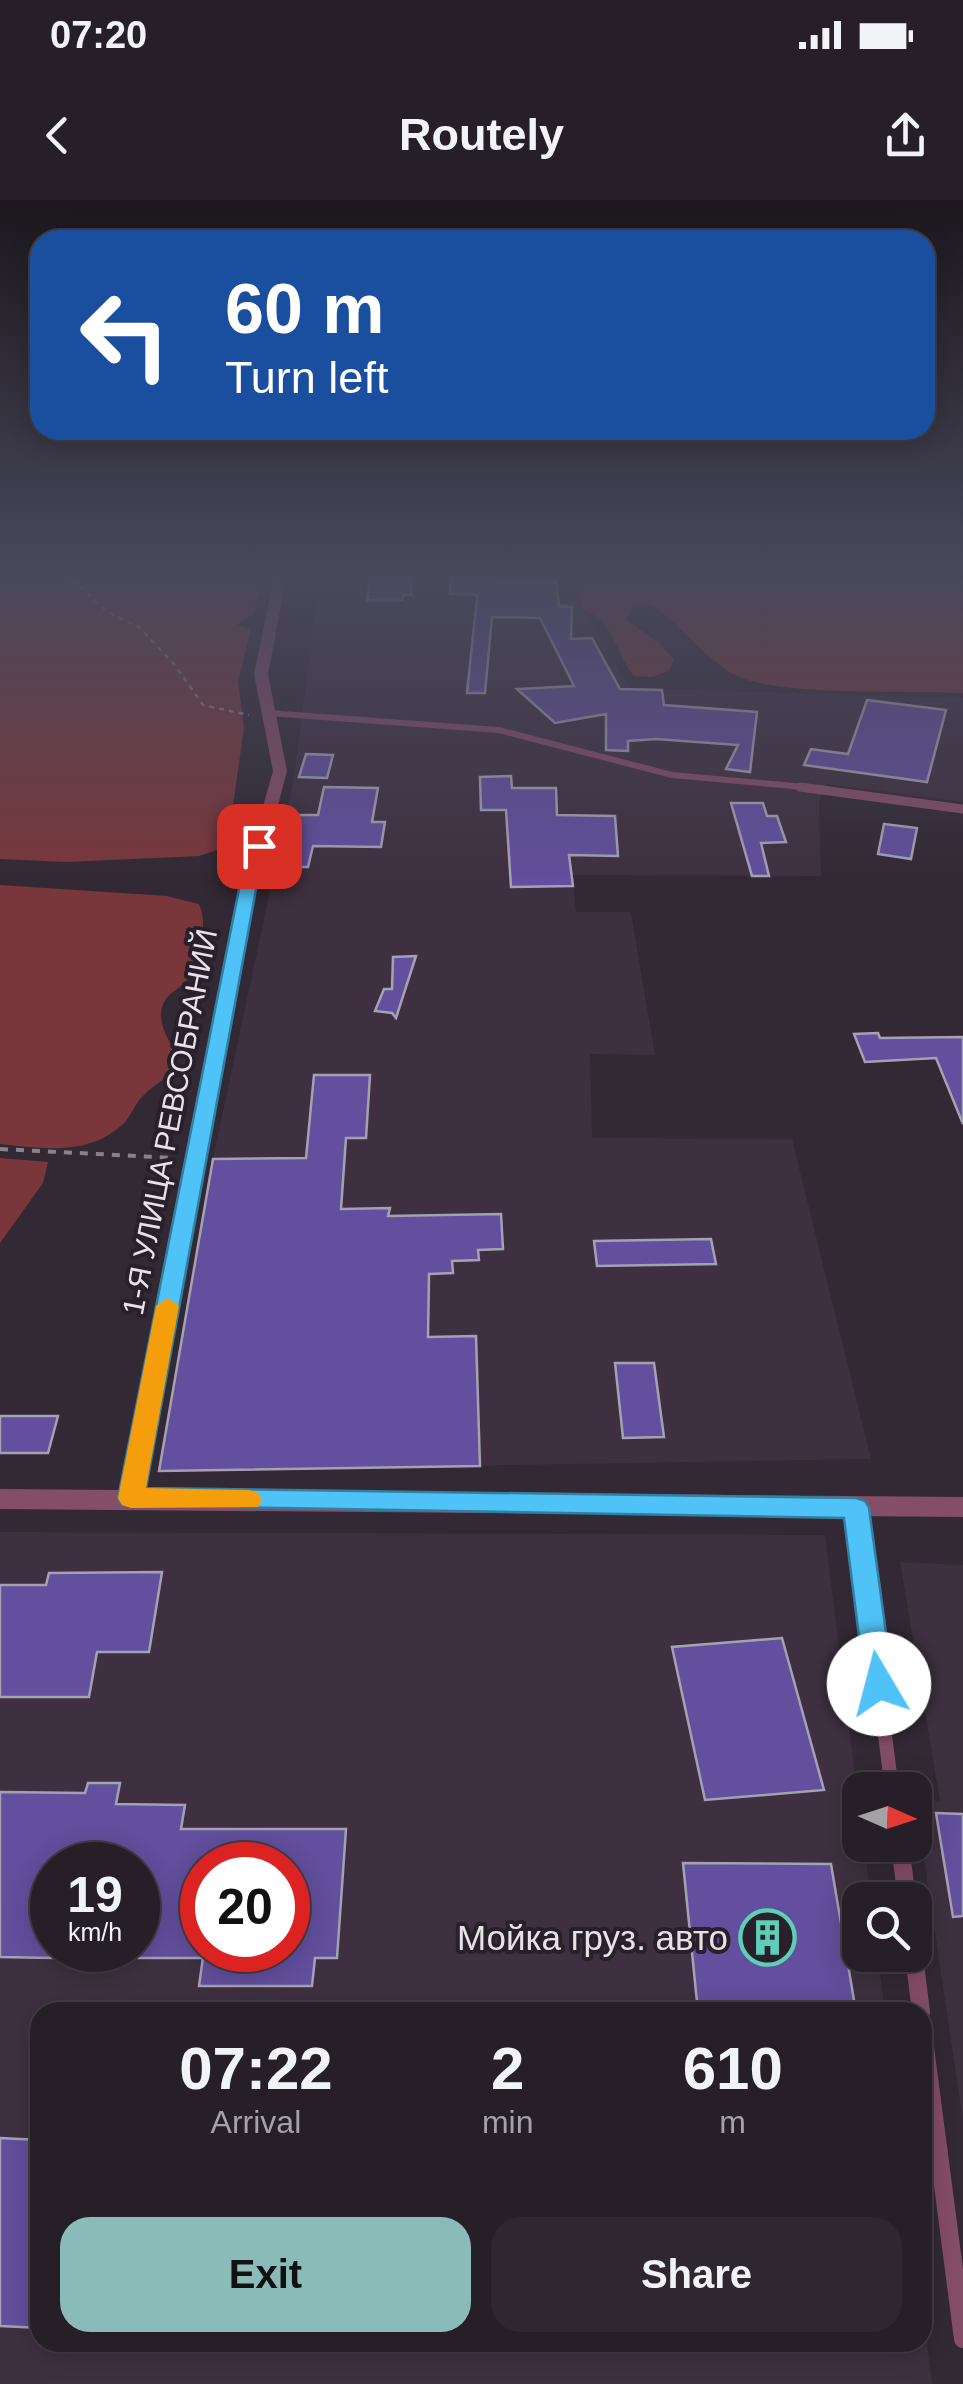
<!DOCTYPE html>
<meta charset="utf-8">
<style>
body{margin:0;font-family:Arial,sans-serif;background:#2e272f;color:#f1f3f6;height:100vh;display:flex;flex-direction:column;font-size:38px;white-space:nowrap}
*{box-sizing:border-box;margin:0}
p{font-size:32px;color:#a4a2a7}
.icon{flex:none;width:55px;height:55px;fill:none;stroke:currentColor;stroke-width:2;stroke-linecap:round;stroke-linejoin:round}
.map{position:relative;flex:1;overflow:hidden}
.sheet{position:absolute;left:30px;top:1802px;width:902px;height:350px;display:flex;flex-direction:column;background:#261f27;border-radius:30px;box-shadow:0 5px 25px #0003,0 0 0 2px #423d44}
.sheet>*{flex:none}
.guide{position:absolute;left:30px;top:30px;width:905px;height:210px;border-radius:30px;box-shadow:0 5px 25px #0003,0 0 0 2px #423d44;background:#1a4fa0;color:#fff;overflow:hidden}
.needle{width:65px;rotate:93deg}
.controls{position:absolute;left:842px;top:1572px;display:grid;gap:20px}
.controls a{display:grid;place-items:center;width:90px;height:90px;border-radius:20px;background:#261f27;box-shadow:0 5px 25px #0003,0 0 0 2px #423d44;font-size:50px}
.speed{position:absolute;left:30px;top:1642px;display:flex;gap:20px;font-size:50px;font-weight:700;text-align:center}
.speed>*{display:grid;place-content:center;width:130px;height:130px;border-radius:50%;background:#261f27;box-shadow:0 5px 25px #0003,0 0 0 2px #423d44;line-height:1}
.speed small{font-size:25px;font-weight:400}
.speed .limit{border:15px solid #d22;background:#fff;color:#111}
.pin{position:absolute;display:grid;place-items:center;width:85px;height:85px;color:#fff;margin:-42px;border-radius:20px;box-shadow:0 5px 15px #0006}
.me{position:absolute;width:110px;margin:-55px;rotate:352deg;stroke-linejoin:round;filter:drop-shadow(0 0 8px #0008)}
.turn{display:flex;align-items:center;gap:35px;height:210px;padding:0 30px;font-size:45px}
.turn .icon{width:130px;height:130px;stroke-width:2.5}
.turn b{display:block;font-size:70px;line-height:85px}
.eta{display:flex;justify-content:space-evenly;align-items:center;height:170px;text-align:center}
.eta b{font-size:60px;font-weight:800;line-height:70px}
.button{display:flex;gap:20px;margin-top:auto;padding:20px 30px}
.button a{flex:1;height:115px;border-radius:30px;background:#8bbbb9;color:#111;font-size:40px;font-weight:800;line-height:115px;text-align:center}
.button a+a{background:#2e272f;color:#f1f3f6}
.status{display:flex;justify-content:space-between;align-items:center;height:70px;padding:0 50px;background:#261f27;direction:ltr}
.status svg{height:28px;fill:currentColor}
header{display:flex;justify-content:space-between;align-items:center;height:130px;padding:0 30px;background:#261f27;font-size:45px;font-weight:800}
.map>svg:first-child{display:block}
.built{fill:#3e3040;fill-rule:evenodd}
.green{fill:#79373b}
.building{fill:#624f9d;stroke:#a4a2b2;stroke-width:2.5}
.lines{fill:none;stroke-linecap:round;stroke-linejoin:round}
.path-far1{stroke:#89828b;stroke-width:2.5;stroke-dasharray:5 5;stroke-linecap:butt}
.path{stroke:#89828b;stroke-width:4;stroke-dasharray:8 8;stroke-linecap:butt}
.service-far3{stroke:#844d68;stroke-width:6}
.service-far2{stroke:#844d68;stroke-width:9}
.service-far1{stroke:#844d68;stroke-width:14}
.service{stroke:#844d68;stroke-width:18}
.minor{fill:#844d68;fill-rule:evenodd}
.route{fill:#4fc3f7;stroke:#337fa1;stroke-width:2.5}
.slow{fill:#f59e0b}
.labels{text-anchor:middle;stroke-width:8;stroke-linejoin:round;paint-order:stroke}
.street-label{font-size:30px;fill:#e7e1e8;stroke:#28202a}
.near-poi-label{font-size:35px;fill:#e7e1e8;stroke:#28202a;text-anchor:end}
</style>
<div class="status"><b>07:20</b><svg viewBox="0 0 49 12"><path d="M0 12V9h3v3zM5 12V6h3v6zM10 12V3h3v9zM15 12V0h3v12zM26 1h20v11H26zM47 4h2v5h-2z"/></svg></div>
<header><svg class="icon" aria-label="back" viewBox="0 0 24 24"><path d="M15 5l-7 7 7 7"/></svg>Routely<svg class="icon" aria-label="share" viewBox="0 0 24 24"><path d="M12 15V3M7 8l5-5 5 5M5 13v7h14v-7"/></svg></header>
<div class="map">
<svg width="963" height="2184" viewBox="0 0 963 2184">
<rect width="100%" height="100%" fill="#322934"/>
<path class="built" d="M320,373H574L584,410L630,488L963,498V602L826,584L819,602L821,676L572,675L576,712H631L655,855L590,854L592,938L792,939L871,1259L159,1271L213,959L294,578Z
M0,1332L825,1335L860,1614V1645H864L871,1700H860V1755H878L885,1812H40V2142H922L923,2110L932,2184H0ZM52,1665H138V1750H52ZM202,1665H288V1750H202Z
M900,1362L963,1365V1921L915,1598L940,1601Z"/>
<path class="green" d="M6,373H265L253,414L237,425L251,429L238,481L244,528L228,640L220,649L199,656L66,662L0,659V380Z
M574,373H963V493C909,490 775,497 733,474C703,456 680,424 651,404L631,408L626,420L657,441L674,459L670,470L652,477L634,476C615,453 615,422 584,410Z
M0,685L167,696L199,704C209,724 200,768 183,784C174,793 166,794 162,807C156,826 175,846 178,866C167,879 154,884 143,896C135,903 132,914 125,922C92,956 44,949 0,944Z
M0,958L48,962L43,983L0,1043Z"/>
<path class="building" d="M370,373H412L411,395H403L402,400H367Z
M451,373H496V381H556L559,406L572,407L571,439L592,438L620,489L662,490L664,505L757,512L750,572L726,569L738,545L656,539L628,541V551L606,550V514L555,523L517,489L574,486L540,418L492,417L485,493H467L477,397L474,394H450Z
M867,500L946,510L927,582L804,565L811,549L848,554Z
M306,554L333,555L327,578L299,577Z
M511,576L512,588H556L557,615L615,616L618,656L569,655L573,686L511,687L506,610H481L480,577Z
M324,587L378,588L372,622H385L381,647L313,646L308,667H278L291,615H318Z
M731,603H763L767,616H777L786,642L761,643L769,676H752Z
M884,624L917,628L911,659L878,654Z
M416,756L396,818L392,813L375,811L384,789H392L393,757Z
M878,833L880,838L963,837V924L936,858L865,862L854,834Z
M314,875H370L366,938H346L341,1009L390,1008L388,1016L501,1014L503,1049L478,1050L479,1060L452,1061L453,1073L429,1074L428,1137L476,1136L480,1266L159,1271L213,959L306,958Z
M711,1039L716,1064L597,1066L594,1041Z
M615,1163H654L664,1237L623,1238Z
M0,1216H58L48,1253H0Z
M162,1372L149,1452H97L89,1497H0V1385H46L49,1373Z
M782,1438L824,1590L705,1600L672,1447Z
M88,1583H120L116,1604L185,1605L181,1629H346L337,1758H315L312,1786H199L204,1750H288V1665H202V1758H138V1665H52V1758L0,1757V1592L85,1593Z
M936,1613L963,1614V1716L953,1717Z
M683,1663L831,1664L856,1812H698Z
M0,1938L40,1940V2128L0,2126Z"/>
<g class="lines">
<path class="path-far1" d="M65,373L108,412L139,427L174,464L203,505L249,515
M308,383L310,373"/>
<path class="path" d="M0,949L175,958"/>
<path class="service-far3" d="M268,513L499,530L672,575L827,589"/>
<path class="service-far2" d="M800,587L963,609"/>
<path class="service-far1" d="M856,1308L892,1590"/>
<path class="service" d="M900,1645L907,1700
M914,1755L921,1812
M922,1824L963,2139"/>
<path class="minor" d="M275,373H287L268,474L287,571L257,684L145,1290L963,1297V1317L0,1309V1289L120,1290L241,684L273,571L254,474Z"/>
</g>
<linearGradient id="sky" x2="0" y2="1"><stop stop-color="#1c171d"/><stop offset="0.55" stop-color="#49495c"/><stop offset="1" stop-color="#49495c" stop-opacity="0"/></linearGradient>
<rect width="963" height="679" fill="url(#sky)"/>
<path class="route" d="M259,642L267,646L257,684L146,1288L856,1298L865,1301L869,1308L893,1484L889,1493L879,1496L869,1493L865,1484L844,1318L122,1305L118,1298L240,684L251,646Z"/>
<path class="slow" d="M168,1098L179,1106L146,1288L249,1290L258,1293L262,1300L258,1307L131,1308L122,1305L118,1298L156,1106Z"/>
<defs>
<symbol id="building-ring" viewBox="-11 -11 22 22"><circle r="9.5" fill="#28202a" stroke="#5eceb7" stroke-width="1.5"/><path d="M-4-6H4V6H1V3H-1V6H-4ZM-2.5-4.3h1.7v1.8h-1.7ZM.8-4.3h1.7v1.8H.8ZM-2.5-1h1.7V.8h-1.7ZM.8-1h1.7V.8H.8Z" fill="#5eceb7"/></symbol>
</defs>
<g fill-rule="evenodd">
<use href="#building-ring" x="736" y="1706" width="63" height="63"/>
</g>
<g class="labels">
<g class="street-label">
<text transform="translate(170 922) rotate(-79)" y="10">1-Я УЛИЦА РЕВСОБРАНИЙ</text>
</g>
<g class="near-poi-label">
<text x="728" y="1750">Мойка груз. авто</text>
</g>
</g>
</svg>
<div class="controls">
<a><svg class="needle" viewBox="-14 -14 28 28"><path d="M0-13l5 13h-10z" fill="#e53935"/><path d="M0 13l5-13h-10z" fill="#a4a2a7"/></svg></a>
<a><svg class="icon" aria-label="search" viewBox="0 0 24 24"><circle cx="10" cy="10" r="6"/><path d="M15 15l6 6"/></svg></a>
</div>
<div class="speed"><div>19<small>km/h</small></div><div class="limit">20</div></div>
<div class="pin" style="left:259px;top:646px;background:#d93025"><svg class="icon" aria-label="arrive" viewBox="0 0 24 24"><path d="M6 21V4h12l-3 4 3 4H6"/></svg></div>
<svg class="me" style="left:879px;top:1484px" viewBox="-20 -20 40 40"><circle r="19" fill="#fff"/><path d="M0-13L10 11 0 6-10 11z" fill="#4fc3f7"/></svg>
<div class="guide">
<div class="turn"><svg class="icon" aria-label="left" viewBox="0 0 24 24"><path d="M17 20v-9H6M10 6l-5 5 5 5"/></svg><div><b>60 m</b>Turn left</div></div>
</div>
<section class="sheet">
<div class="eta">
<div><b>07:22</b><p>Arrival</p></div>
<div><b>2</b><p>min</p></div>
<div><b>610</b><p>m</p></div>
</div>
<div class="button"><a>Exit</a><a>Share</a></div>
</section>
</div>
